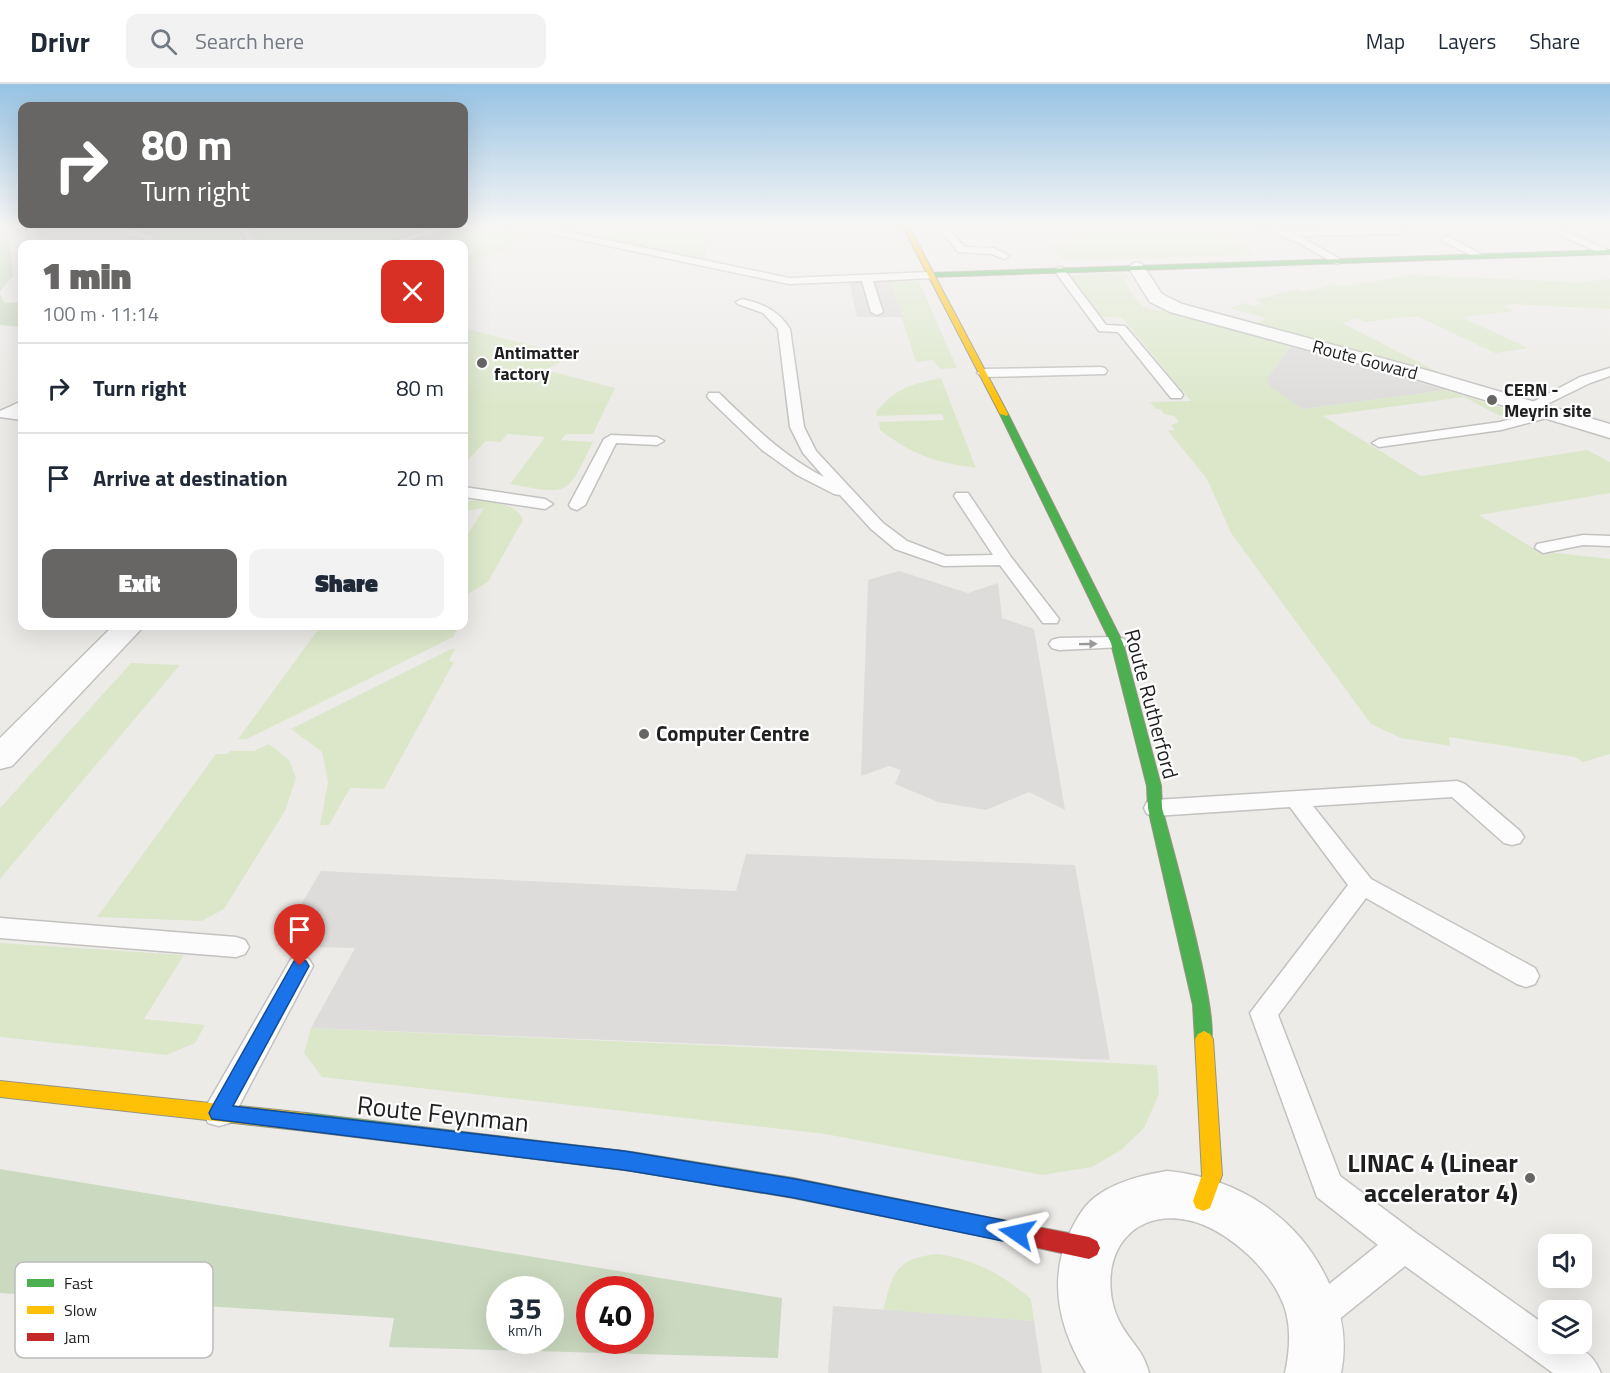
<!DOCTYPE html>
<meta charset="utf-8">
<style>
body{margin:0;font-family:"Titillium Web",sans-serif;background:#f2f2f3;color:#1f2937;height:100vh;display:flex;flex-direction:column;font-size:22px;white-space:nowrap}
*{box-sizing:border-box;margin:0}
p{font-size:20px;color:#747a83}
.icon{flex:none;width:33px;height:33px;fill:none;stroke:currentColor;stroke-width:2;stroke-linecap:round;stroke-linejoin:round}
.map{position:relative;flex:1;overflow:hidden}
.panel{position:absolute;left:18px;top:156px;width:450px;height:390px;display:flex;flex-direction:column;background:#fff;border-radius:12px;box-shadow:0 6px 24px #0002}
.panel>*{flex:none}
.banner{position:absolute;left:18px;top:18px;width:450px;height:126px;border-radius:12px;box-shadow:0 6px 24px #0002;background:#676665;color:#fff;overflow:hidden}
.tools{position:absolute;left:1538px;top:1150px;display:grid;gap:12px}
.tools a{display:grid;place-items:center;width:54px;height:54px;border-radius:12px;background:#fff;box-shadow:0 6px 24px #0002;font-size:30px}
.speed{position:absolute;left:486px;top:1192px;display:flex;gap:12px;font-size:30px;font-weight:700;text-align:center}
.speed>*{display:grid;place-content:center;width:78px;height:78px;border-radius:50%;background:#fff;box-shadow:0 6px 24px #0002;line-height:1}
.speed small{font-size:15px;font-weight:400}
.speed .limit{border:9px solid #d22;background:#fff;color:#111}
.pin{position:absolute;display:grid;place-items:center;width:51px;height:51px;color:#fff;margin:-62px -26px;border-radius:50% 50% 50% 0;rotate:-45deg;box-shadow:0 0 6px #0007}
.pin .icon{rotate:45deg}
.me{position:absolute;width:66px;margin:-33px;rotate:281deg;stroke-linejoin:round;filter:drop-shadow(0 0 4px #0008)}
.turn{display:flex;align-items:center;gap:21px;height:126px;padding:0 24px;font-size:27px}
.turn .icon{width:78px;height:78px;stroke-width:2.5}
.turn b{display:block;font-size:42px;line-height:51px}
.round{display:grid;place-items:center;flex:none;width:63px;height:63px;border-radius:12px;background:#f2f2f3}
.head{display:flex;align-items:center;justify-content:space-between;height:102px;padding:0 24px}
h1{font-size:36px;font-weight:800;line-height:45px;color:#676665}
.button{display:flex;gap:12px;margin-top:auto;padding:12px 24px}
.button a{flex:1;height:69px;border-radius:12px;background:#676665;color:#fff;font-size:24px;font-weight:800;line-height:69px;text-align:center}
.button a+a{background:#f2f2f3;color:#1f2937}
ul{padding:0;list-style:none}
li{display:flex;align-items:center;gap:18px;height:90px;padding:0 24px;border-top:2px solid #e0e1e3}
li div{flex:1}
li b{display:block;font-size:22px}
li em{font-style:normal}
header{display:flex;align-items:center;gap:36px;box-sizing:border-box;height:84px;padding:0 30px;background:#fff;border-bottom:2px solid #e0e1e3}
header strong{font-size:28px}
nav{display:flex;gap:33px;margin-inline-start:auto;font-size:21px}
.search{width:420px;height:54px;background:#f2f2f3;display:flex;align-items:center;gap:15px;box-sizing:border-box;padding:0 21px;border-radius:12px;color:#747a83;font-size:22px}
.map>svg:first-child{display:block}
.grass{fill:#dce7ca}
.forest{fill:#cbd9c0;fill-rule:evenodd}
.parking{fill:#dddcdb}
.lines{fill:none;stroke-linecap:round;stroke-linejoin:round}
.lane-casing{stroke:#c3c2c0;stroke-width:3}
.street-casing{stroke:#c3c2c0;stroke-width:3}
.fast-casing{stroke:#959581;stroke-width:2}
.slow-casing{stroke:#959581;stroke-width:2}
.jam-casing{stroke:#959581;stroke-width:2}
.lane{fill:#fcfcfc;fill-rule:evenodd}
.street{fill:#fcfcfc;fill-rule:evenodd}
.fast{fill:#4caf50;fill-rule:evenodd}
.slow{fill:#ffc107;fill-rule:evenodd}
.jam{fill:#c62828;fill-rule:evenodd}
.oneway{fill:#999}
.route{fill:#1a73e8;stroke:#114b97;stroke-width:1.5}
.poi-dot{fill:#676665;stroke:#fff;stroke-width:2}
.labels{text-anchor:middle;stroke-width:4.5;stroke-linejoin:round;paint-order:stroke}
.far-poi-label{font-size:18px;font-weight:bold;fill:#1f1f1f;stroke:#fff;text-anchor:start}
.far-street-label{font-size:18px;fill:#1f1f1f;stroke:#fff}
.street-label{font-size:21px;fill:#1f1f1f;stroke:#fff}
.poi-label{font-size:21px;font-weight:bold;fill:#1f1f1f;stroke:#fff;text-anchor:start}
.near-street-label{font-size:26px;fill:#1f1f1f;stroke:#fff}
.near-poi-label{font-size:26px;font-weight:bold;fill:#1f1f1f;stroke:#fff;text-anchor:end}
.key{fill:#fff;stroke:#bcbcbc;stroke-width:1.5}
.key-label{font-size:16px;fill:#1f1f1f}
</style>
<header>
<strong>Drivr</strong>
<div class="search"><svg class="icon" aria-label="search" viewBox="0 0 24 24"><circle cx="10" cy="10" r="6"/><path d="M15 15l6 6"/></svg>Search here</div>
<nav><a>Map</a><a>Layers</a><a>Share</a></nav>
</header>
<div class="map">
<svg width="1610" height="1289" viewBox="0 0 1610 1289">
<rect width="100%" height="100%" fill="#edebe8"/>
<path class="grass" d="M136,141H703L707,177L549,145L502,161L514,163L464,181V160H154L144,148L135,146L134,144Z
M1073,141H1214L1255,171L1064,177L1049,161L1082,160Z
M1121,188L1128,191V194H1123C1131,209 1142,230 1162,226L1291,262L1267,294L1303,325L1446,306L1506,325L1507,329L1500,332L1464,313L1323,332L1421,392L1587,366L1610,378V409L1479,431L1538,467L1610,475V670L1583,678L1575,673L1449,653L1450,662L1401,654L1371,640L1231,449L1207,395L1168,347L1174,346L1171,341L1179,338L1174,332L1164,330L1160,325H1156L1150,318L1191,317L1122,234L1099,232L1072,195V192L1077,191Z
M1411,191L1581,198L1610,195V225L1509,220L1504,223L1513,227L1461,233L1528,264L1495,269L1417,232L1365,238L1358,234L1342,239L1442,290L1438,291L1255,241L1266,234L1230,224L1245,219L1253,222L1262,219L1255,216L1296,205L1305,208L1333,200L1342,203Z
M890,197L919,198L957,284L940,285L933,276L916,278Z
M464,244L571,272L546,286L615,304L593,350H566L561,356L593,358C566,413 570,411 510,400L545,353L507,350L501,358L486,357L464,380Z
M941,294L976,384C935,378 914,372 880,346L879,338L944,336L942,330L877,332L876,328C896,304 911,300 941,294Z
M469,417C486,417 516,417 523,436L488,498L464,512V457L484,424L464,427V419Z
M320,543H458L453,553L247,655H238Z
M451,565H455L449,577L454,578L384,705L350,704L329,741H320L328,698L322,668L291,645Z
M131,579L180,581L0,795V724Z
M269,660L289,676L296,694L285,727L224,825L202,837L97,833L216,670H227L230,667H254Z
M0,859L184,871L144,935L205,941L195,959L167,971L0,953Z
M311,944L1157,981L1159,1010L1144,1044L1121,1066L1092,1083L1043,1091L825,1050L322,993L304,969Z
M938,1170C974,1175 1004,1191 1031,1215L1034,1237L883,1227C892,1189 896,1174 938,1170Z"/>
<path class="forest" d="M0,141H8L13,192L0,207Z
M0,210L5,219L22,218V243L0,241Z
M0,1085L782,1214L778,1274L389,1263L394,1234L0,1209ZM500,1206H550V1257H500ZM590,1206H640V1257H590Z"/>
<path class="parking" d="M465,141H483L421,160H401Z
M890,197L903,233H857L849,198Z
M1291,262L1446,306L1303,325L1271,303L1267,294Z
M899,487L968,509L998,499L1002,534L1034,545L1065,726L1029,708L986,726L938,718L895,700L901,686L889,682L861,692L868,496Z
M746,770L1075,781L1110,976L311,944L355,864L276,862L321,787L736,807Z
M833,1222L1034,1237L1042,1289H828Z"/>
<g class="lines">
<defs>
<path id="lane" d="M26,141H34L43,160H33Z
M126,141H135L131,146L151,151L157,160H147L144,155L124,150L121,145Z
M236,141H246L261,160H251L237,144Z
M444,141H457L397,160H383Z
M937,141H946L964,163L994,164L1009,172L1004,175L992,170L958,168Z
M1254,141H1266L1285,147L1400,144L1405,147L1400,150L1299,152L1340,175V179L1336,180L1297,158Z
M550,144L789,194L931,188L936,191L931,194L873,197L883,228L877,231L871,228L862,197L789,200L547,149L545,147Z
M1563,146L1608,166L1610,168L1602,170L1560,151L1558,149Z
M1443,153H1449L1485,172L1476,174L1443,157Z
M1059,183L1063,184L1106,241L1125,242L1181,308L1183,311L1181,314H1171L1118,248L1099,247L1054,186Z
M742,215C763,220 778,226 790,245L804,343L816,367L883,439L907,457L946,472L993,471L954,412L956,409H968L1011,473L1059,535L1057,539H1043L1000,481L944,482L895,465L871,445L840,411L834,410L797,391L762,366L709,315L707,312L709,309H719C752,341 783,372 824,393L803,369L790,343L778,245L763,229L738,220L736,218Z
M1101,283L1105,284L1107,287L1105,290L983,293L977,289L983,285Z
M1610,284V292L1590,299L1535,326L1530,327L1523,323L1580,293Z
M22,317V326L20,328H22V336L0,333V327Z
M1549,325L1556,329L1554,332L1501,346L1379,363L1372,359L1379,355L1500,338Z
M611,351L657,353L664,357L657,361L616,359L585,421L577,426L571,424L569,421L604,355Z
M464,403L545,415L553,420L545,425L464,413Z
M1583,451L1610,452V462L1583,461L1543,469L1535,464L1537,460Z
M1117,553L1124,555L1127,559L1124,563L1059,566L1052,564L1049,560L1052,556L1059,554Z
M1457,697L1465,700L1520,747L1524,753L1520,759L1512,761L1504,759L1452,713L1313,722L1371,795L1535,884L1539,892L1535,900L1526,903L1517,900L1366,814L1278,931L1340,1092L1416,1149L1548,1243V1260C1574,1260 1590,1263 1601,1289H1553L1405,1182L1327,1245L1315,1250L1303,1245L1298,1233L1303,1221L1378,1161L1317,1113L1250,929L1348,801L1290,723L1155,732L1147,730L1144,724L1147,718L1155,716Z
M0,834L236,853L245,856L249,863L245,870L236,873L0,854Z
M300,871L309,875L313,882L230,1039L219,1042L208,1039L204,1029L208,1019L291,875Z"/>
<path id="street" d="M1136,178L1142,180L1162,210L1182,220L1433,288L1610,340V354L1419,296L1170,228L1150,218L1128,183Z
M113,542H144L12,682L0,685V654Z
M1167,1087C1240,1094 1302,1135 1331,1204C1343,1232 1347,1259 1341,1289H1285C1290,1266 1292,1239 1282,1217C1269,1186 1235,1154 1204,1141C1146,1118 1101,1156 1112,1216C1116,1238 1128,1251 1140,1268C1144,1274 1147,1282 1149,1289H1086C1060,1246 1048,1200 1068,1152C1075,1138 1081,1125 1094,1114C1114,1098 1142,1091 1167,1087Z"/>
<path id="fast" d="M1610,166V170L931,193L928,191L931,189Z
M1004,327L1008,330L1123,559L1161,702L1162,724C1171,760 1222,937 1210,960L1204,963L1198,960L1195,955L1193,921L1148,724L1147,702L1111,559L1000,330Z
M306,1029L632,1068L793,1094L982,1132L989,1135L992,1142L989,1149L982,1152L793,1114L632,1087L306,1047L299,1044L296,1038L299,1032Z"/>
<path id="slow" d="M902,141H908L1008,330L1007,332L1000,330Z
M1204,947L1210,950L1213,955L1222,1091L1210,1124L1203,1127L1196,1124L1193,1117L1202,1091L1195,955L1198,950Z
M0,997L306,1029L313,1032L316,1038L313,1044L306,1047L0,1013Z"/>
<path id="jam" d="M982,1132L1089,1153L1097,1157L1100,1164L1097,1171L1089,1175L982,1152L975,1149L972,1142L975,1135Z"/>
</defs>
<use href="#lane" class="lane-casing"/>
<use href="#street" class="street-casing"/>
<use href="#fast" class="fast-casing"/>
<use href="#slow" class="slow-casing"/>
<use href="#jam" class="jam-casing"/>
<use href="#lane" class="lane"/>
<use href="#street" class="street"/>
<use href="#fast" class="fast"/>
<use href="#slow" class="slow"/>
<use href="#jam" class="jam"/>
</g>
<defs><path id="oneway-solid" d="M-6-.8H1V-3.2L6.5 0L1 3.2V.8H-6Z" transform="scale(1.5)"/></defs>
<use class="oneway" href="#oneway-solid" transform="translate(1088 560) rotate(-1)"/>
<linearGradient id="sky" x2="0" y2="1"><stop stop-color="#97c3e4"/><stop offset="0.44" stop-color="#f7f6f5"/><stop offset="1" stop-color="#f7f6f5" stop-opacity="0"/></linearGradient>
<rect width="1610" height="321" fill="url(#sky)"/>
<path class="route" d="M300,875L306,877L309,882L233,1022L624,1067L795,1095L1017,1139L1025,1142L1028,1149L1025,1157L1017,1160L795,1114L624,1086L212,1035L209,1029L212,1023L294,877Z"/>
<g class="poi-dot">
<circle cx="482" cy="279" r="6"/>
<circle cx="1492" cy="316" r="6"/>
<circle cx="644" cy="650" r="6"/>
<circle cx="1530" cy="1094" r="6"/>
</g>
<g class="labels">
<g class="far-poi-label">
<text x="494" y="275">Antimatter<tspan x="494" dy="21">factory</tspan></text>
<text x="1504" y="312">CERN -<tspan x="1504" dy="21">Meyrin site</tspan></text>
</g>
<g class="far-street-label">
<text transform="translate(1365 276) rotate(15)" y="6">Route Goward</text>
</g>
<g class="street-label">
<text transform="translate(1151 620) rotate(75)" y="7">Route Rutherford</text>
</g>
<g class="poi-label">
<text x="656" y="657">Computer Centre</text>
</g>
<g class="near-street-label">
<text transform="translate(443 1030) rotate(6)" y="9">Route Feynman</text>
</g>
<g class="near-poi-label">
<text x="1518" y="1088">LINAC 4 (Linear<tspan x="1518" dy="30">accelerator 4)</tspan></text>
</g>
</g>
<rect x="15" y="1178" width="198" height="96" rx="9" class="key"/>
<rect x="27" y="1195" width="27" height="8" fill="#4caf50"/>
<rect x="27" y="1222" width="27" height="8" fill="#ffc107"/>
<rect x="27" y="1249" width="27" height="8" fill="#c62828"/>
<g class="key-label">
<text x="64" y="1205">Fast</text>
<text x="64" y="1232">Slow</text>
<text x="64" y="1259">Jam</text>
</g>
</svg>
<div class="tools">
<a><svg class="icon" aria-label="sound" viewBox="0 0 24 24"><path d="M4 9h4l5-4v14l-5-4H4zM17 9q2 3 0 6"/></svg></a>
<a><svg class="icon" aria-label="layers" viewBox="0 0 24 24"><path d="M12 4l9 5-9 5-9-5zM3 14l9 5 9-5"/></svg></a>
</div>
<div class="speed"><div>35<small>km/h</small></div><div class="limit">40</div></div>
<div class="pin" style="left:300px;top:882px;background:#d93025"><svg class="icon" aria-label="arrive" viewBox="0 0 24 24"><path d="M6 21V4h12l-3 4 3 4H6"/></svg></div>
<svg class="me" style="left:1017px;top:1149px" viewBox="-20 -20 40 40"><path d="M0-17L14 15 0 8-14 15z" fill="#1a73e8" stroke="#fff" stroke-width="4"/></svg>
<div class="banner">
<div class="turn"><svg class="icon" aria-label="right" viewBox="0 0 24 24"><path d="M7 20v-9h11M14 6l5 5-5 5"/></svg><div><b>80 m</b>Turn right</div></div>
</div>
<section class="panel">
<div class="head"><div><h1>1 min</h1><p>100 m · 11:14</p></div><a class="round" style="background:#d93025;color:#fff"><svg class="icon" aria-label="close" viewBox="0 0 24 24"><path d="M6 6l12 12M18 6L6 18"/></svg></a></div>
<ul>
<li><svg class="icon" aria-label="right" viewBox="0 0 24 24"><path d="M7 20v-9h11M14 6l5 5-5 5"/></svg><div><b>Turn right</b></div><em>80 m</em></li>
<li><svg class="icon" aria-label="arrive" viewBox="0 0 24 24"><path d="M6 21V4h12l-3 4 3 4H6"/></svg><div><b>Arrive at destination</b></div><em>20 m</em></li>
</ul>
<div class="button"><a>Exit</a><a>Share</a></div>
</section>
</div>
